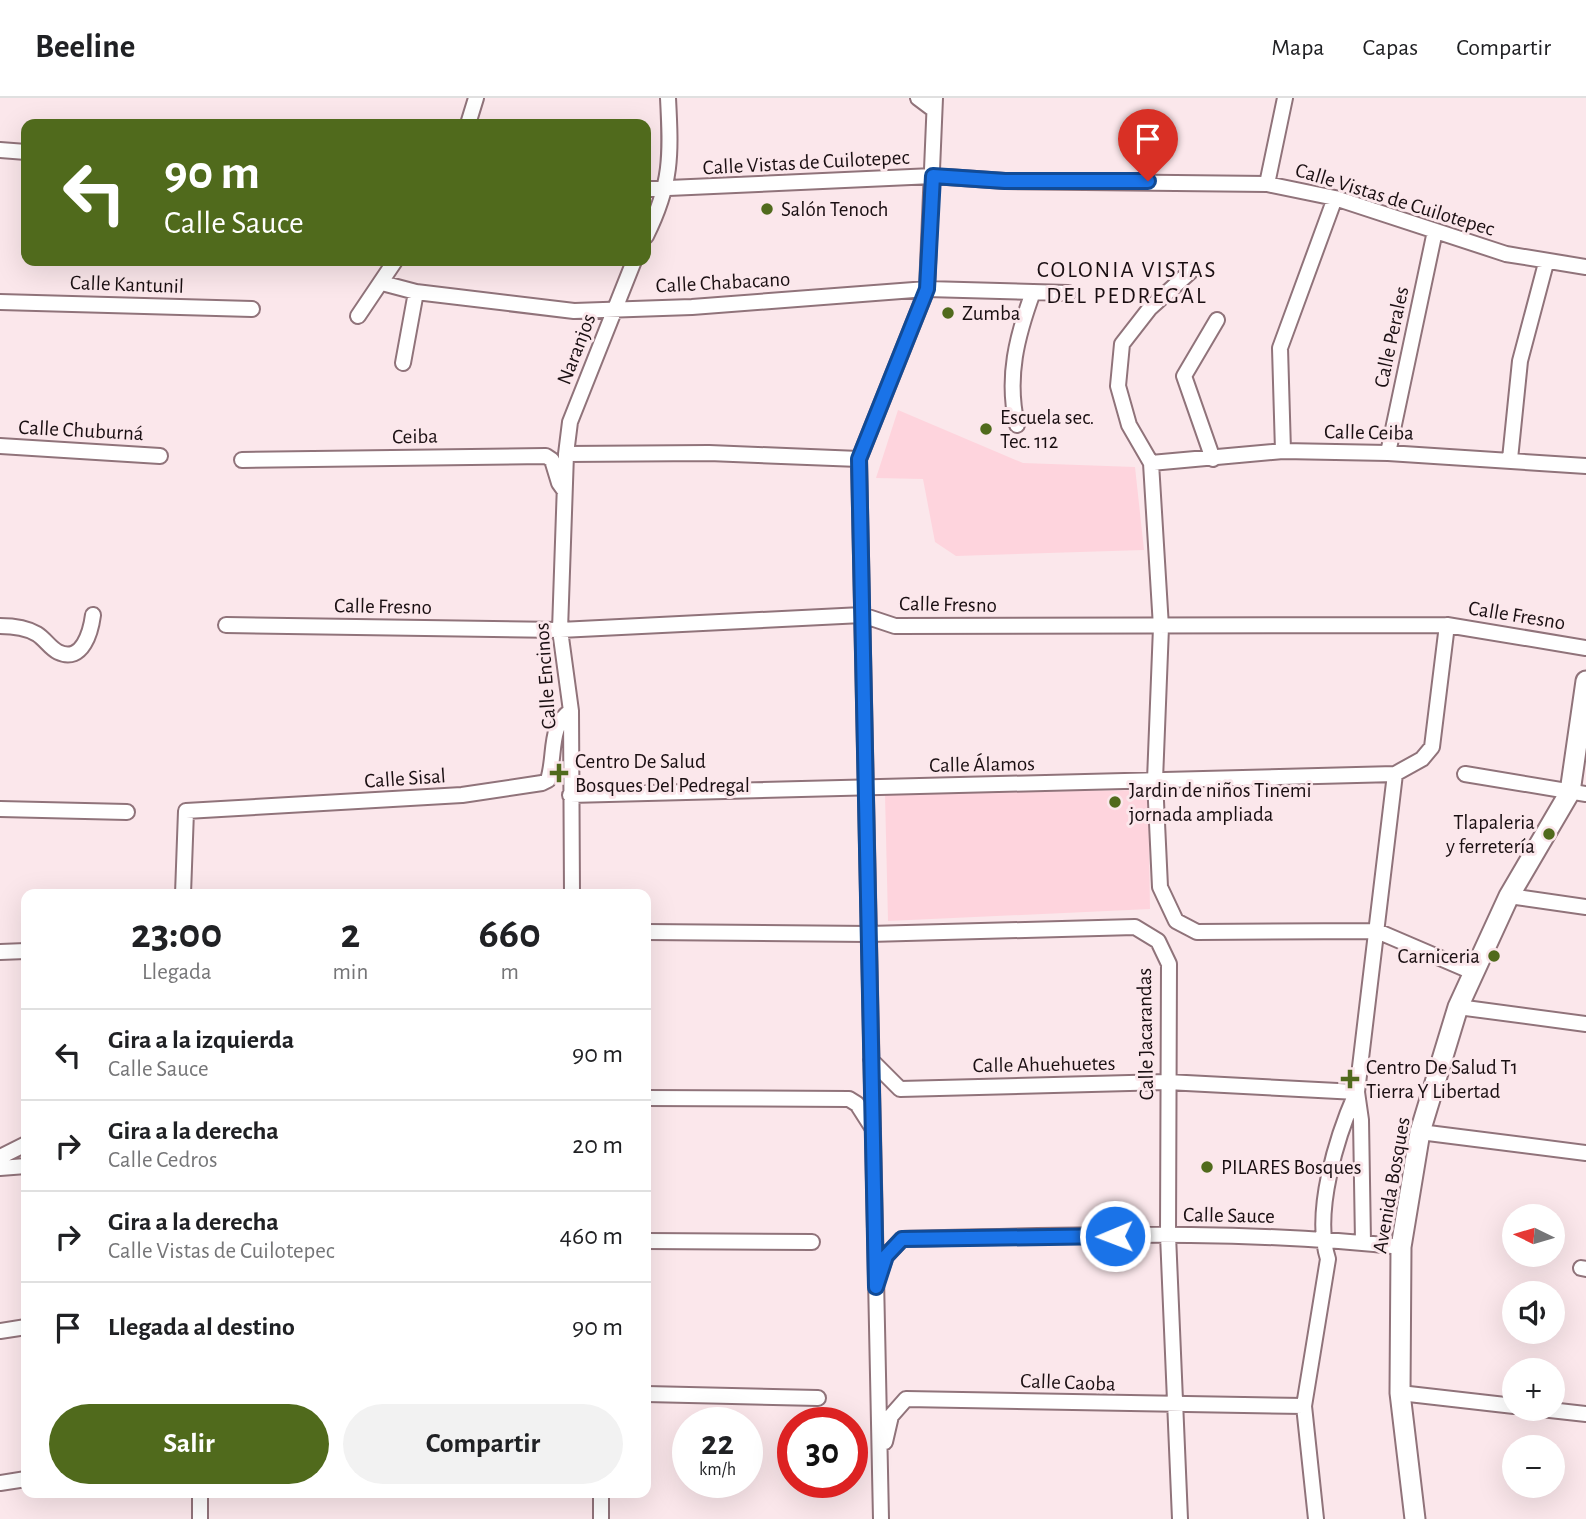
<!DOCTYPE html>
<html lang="es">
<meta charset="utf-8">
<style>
body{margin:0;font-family:"Alegreya Sans",sans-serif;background:#f2f2f2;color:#202124;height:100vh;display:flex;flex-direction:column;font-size:26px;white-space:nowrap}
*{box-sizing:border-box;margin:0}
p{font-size:23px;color:#757577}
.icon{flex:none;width:38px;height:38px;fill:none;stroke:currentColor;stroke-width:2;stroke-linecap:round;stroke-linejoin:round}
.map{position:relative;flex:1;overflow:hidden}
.panel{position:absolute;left:21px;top:791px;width:630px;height:609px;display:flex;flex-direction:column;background:#fff;border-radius:14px;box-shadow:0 7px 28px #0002}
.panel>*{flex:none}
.hud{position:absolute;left:21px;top:21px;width:630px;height:147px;border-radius:14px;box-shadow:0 7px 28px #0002;background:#506a1c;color:#fff;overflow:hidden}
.needle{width:46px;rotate:275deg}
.buttons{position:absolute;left:1502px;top:1106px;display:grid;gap:14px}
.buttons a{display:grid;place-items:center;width:63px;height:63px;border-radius:50%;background:#fff;box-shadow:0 7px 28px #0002;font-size:35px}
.speed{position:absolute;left:672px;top:1309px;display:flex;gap:14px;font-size:35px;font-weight:700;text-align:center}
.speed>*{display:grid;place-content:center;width:91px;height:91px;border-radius:50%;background:#fff;box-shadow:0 7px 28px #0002;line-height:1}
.speed small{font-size:18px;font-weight:400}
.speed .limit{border:10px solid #d22;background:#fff;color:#111}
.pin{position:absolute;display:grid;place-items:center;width:60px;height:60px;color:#fff;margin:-72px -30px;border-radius:50% 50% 50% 0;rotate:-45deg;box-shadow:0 0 7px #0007}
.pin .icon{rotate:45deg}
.me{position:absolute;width:77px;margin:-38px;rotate:269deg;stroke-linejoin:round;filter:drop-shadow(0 0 5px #0008)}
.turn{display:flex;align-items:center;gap:24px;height:147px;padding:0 28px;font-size:32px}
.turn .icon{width:91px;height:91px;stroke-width:2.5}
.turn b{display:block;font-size:49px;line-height:60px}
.eta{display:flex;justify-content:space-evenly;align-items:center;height:119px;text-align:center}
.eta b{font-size:42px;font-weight:600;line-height:49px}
.cta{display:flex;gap:14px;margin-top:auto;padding:14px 28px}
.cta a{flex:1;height:80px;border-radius:42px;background:#506a1c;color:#fff;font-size:28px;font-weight:600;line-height:80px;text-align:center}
.cta a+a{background:#f2f2f2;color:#202124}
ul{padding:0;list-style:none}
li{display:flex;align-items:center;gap:21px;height:91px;padding:0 28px;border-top:2px solid #e0e0e0}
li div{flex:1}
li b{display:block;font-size:26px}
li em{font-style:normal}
header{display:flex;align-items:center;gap:42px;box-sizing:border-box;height:98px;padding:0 35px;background:#fff;border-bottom:2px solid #e0e0e0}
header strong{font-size:33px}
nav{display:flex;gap:38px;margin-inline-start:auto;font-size:24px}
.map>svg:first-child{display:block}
.built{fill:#fed4dd}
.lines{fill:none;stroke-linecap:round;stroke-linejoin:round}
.street-casing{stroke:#90737a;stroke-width:18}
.secondary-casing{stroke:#90737a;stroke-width:23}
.street{stroke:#fff;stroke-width:14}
.secondary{stroke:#fff;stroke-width:19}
.route-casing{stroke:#114b97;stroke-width:18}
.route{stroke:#1a73e8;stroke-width:12}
.poi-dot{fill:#506a1c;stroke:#fbe7eb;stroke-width:2.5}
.labels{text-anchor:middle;stroke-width:6;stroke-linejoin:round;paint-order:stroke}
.street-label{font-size:21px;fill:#1a0f12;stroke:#fbe7eb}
.poi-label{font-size:21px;fill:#1a0f12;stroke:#fbe7eb;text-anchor:start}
.neighbourhood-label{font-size:23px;letter-spacing:2px;fill:#1a0f12;stroke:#fbe7eb}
</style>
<header>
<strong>Beeline</strong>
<nav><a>Mapa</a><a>Capas</a><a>Compartir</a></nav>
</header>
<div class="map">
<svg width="1586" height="1421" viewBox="0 0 1586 1421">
<rect width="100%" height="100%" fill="#fbe7eb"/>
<path class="built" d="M898,312L1023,365L1135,369L1144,452L956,458L935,444L923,381L876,380Z
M1148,692L1150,811L888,823L885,696Z"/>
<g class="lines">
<defs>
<path id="street" d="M918,0L934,12
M468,26L476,0
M0,52L26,54
M1267,86L1285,0
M646,91L933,78L1005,83L1267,86L1335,100L1506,156L1586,169
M646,138C672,86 671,57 668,0
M1190,174L1150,210L1122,246L1118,288L1129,327L1151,365L1161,529L1155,682L1160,789L1176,823L1197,834L1377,833L1475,875
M382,185L416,194L574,213L692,209L927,191L1068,195
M0,204L252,211
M358,218L395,163
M403,265L416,194
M1017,327C1006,279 1017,238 1033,194
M0,348L160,358
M1283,353L1280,250L1335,100
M1388,355L1435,133
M566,356L709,355L859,361
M1213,361L1184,278L1217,222
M1510,361L1520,263L1546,165
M242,362L546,358L552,362L559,385L564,392
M1151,365L1283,353L1388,355L1586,368
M226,527L560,532L862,517L895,528L1447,527L1586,550
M0,528C12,528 27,530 37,536C45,541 50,550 58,554C83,566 91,532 93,517
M1465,676L1586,696
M570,697L1395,676
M0,711L127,714
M183,796L186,713L462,697L542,685L548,682C556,657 548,627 571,613
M572,796L571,613L560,532L566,356L570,324L634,163
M1509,798L1586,809
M646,834L869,836L1135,829L1158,843L1169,866L1168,1137L1180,1421
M0,854L26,853
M1458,909L1586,926
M871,962L900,991L1167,984L1357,994
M646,1000L849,1001L857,1006L873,1031
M1420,1034L1586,1055
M0,1059L26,1046
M0,1070L26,1068
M646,1143L812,1144
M1363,1144L1361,1022L1357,994L1395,676L1422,661L1432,649L1447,527
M1581,1170L1586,1171
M879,1177L886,1158L902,1141C1068,1138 1235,1130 1401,1149
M0,1233L26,1229
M1400,1295L1514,1308
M646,1296L818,1300
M1541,1311L1586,1316
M885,1344L891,1318L906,1301L1304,1308
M0,1385L26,1381
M601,1395V1421
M200,1421V1395
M881,1421L859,361L927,191L935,0
M1316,1421L1304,1308L1328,1161C1313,1114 1337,1038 1356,995"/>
<path id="secondary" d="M1415,1421L1400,1295L1401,1149L1420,1034L1458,909L1509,798L1570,694L1586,583"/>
</defs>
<use href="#street" class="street-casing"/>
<use href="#secondary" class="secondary-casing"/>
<use href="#street" class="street"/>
<use href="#secondary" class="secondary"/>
</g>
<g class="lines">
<defs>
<path id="route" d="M1115,1138L902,1141L886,1158L876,1189L859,361L927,191L933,78L1005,83H1148"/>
</defs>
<use href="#route" class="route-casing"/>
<use href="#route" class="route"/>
</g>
<g class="poi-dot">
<circle cx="767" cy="111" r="7"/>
<circle cx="948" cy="215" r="7"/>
<circle cx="986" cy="331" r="7"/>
<path d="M555.5 664.5h7v7h7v7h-7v7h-7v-7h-7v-7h7z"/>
<circle cx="1115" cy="704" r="7"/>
<circle cx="1549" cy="736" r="7"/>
<circle cx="1494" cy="858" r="7"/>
<path d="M1346.5 970.5h7v7h7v7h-7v7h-7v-7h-7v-7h7z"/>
<circle cx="1207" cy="1069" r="7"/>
</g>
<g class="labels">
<g class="street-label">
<text transform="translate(806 64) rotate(-3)" y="7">Calle Vistas de Cuilotepec</text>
<text transform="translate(1395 101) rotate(17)" y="7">Calle Vistas de Cuilotepec</text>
<text transform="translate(723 184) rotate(-3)" y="7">Calle Chabacano</text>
<text transform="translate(127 186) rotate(2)" y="7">Calle Kantunil</text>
<text transform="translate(1391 239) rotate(-78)" y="7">Calle Perales</text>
<text transform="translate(576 251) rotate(-69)" y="7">Naranjos</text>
<text transform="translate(81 332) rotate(3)" y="7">Calle Chuburná</text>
<text transform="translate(1369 334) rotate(1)" y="7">Calle Ceiba</text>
<text transform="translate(415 338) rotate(-1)" y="7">Ceiba</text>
<text transform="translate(948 506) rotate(1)" y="7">Calle Fresno</text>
<text transform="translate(383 508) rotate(1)" y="7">Calle Fresno</text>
<text transform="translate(1517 517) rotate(9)" y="7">Calle Fresno</text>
<text transform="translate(545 578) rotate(-94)" y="7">Calle Encinos</text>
<text transform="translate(982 666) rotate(-1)" y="7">Calle Álamos</text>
<text transform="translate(405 680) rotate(-4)" y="7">Calle Sisal</text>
<text transform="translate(1145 936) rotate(-91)" y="7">Calle Jacarandas</text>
<text transform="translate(1044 966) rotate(-1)" y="7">Calle Ahuehuetes</text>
<text transform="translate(1391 1087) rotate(-80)" y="7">Avenida Bosques</text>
<text transform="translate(1229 1117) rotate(1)" y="7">Calle Sauce</text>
<text transform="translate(1068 1284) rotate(2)" y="7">Calle Caoba</text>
</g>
<g class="poi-label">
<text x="781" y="118">Salón Tenoch</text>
<text x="962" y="222">Zumba</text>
<text x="1000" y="326">Escuela sec.<tspan x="1000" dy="24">Tec. 112</tspan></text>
<text x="575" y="670">Centro De Salud<tspan x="575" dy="24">Bosques Del Pedregal</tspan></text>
<text x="1129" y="699">Jardin de niños Tinemi<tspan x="1129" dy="24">jornada ampliada</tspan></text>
<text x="1535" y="731" text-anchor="end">Tlapaleria<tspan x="1535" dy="24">y ferretería</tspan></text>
<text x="1480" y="865" text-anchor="end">Carniceria</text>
<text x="1366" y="976">Centro De Salud T1<tspan x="1366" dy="24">Tierra Y Libertad</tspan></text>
<text x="1221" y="1076">PILARES Bosques</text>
</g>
<g class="neighbourhood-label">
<text x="1127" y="179">COLONIA VISTAS<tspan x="1127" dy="26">DEL PEDREGAL</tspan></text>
</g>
</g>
</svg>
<div class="buttons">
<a><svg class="needle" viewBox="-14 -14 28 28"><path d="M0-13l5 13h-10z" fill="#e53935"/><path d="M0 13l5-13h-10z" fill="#757577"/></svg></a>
<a><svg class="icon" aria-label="sound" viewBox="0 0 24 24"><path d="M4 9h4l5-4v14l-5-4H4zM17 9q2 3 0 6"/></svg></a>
<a>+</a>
<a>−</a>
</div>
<div class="speed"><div>22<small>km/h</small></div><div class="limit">30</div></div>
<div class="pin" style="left:1148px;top:83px;background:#d93025"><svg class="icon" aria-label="arrive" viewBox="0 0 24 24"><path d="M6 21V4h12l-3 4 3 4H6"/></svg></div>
<svg class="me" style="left:1115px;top:1138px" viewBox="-20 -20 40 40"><circle r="17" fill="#1a73e8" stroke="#fff" stroke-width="3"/><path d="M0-11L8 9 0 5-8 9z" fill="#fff"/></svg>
<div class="hud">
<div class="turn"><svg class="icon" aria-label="left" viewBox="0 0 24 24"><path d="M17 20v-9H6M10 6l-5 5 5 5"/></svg><div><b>90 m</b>Calle Sauce</div></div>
</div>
<section class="panel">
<div class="eta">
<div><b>23:00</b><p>Llegada</p></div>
<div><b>2</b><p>min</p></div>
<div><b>660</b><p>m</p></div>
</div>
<ul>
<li><svg class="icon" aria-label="left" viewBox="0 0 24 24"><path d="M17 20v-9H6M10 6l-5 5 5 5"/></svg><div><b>Gira a la izquierda</b><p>Calle Sauce</p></div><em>90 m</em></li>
<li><svg class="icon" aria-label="right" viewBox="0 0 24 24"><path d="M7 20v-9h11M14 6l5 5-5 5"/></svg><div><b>Gira a la derecha</b><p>Calle Cedros</p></div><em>20 m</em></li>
<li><svg class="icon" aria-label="right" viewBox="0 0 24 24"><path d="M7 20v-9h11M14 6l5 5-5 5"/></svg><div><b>Gira a la derecha</b><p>Calle Vistas de Cuilotepec</p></div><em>460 m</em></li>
<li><svg class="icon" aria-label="arrive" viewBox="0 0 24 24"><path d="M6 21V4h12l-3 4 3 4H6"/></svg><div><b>Llegada al destino</b></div><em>90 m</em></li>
</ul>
<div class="cta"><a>Salir</a><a>Compartir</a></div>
</section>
</div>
